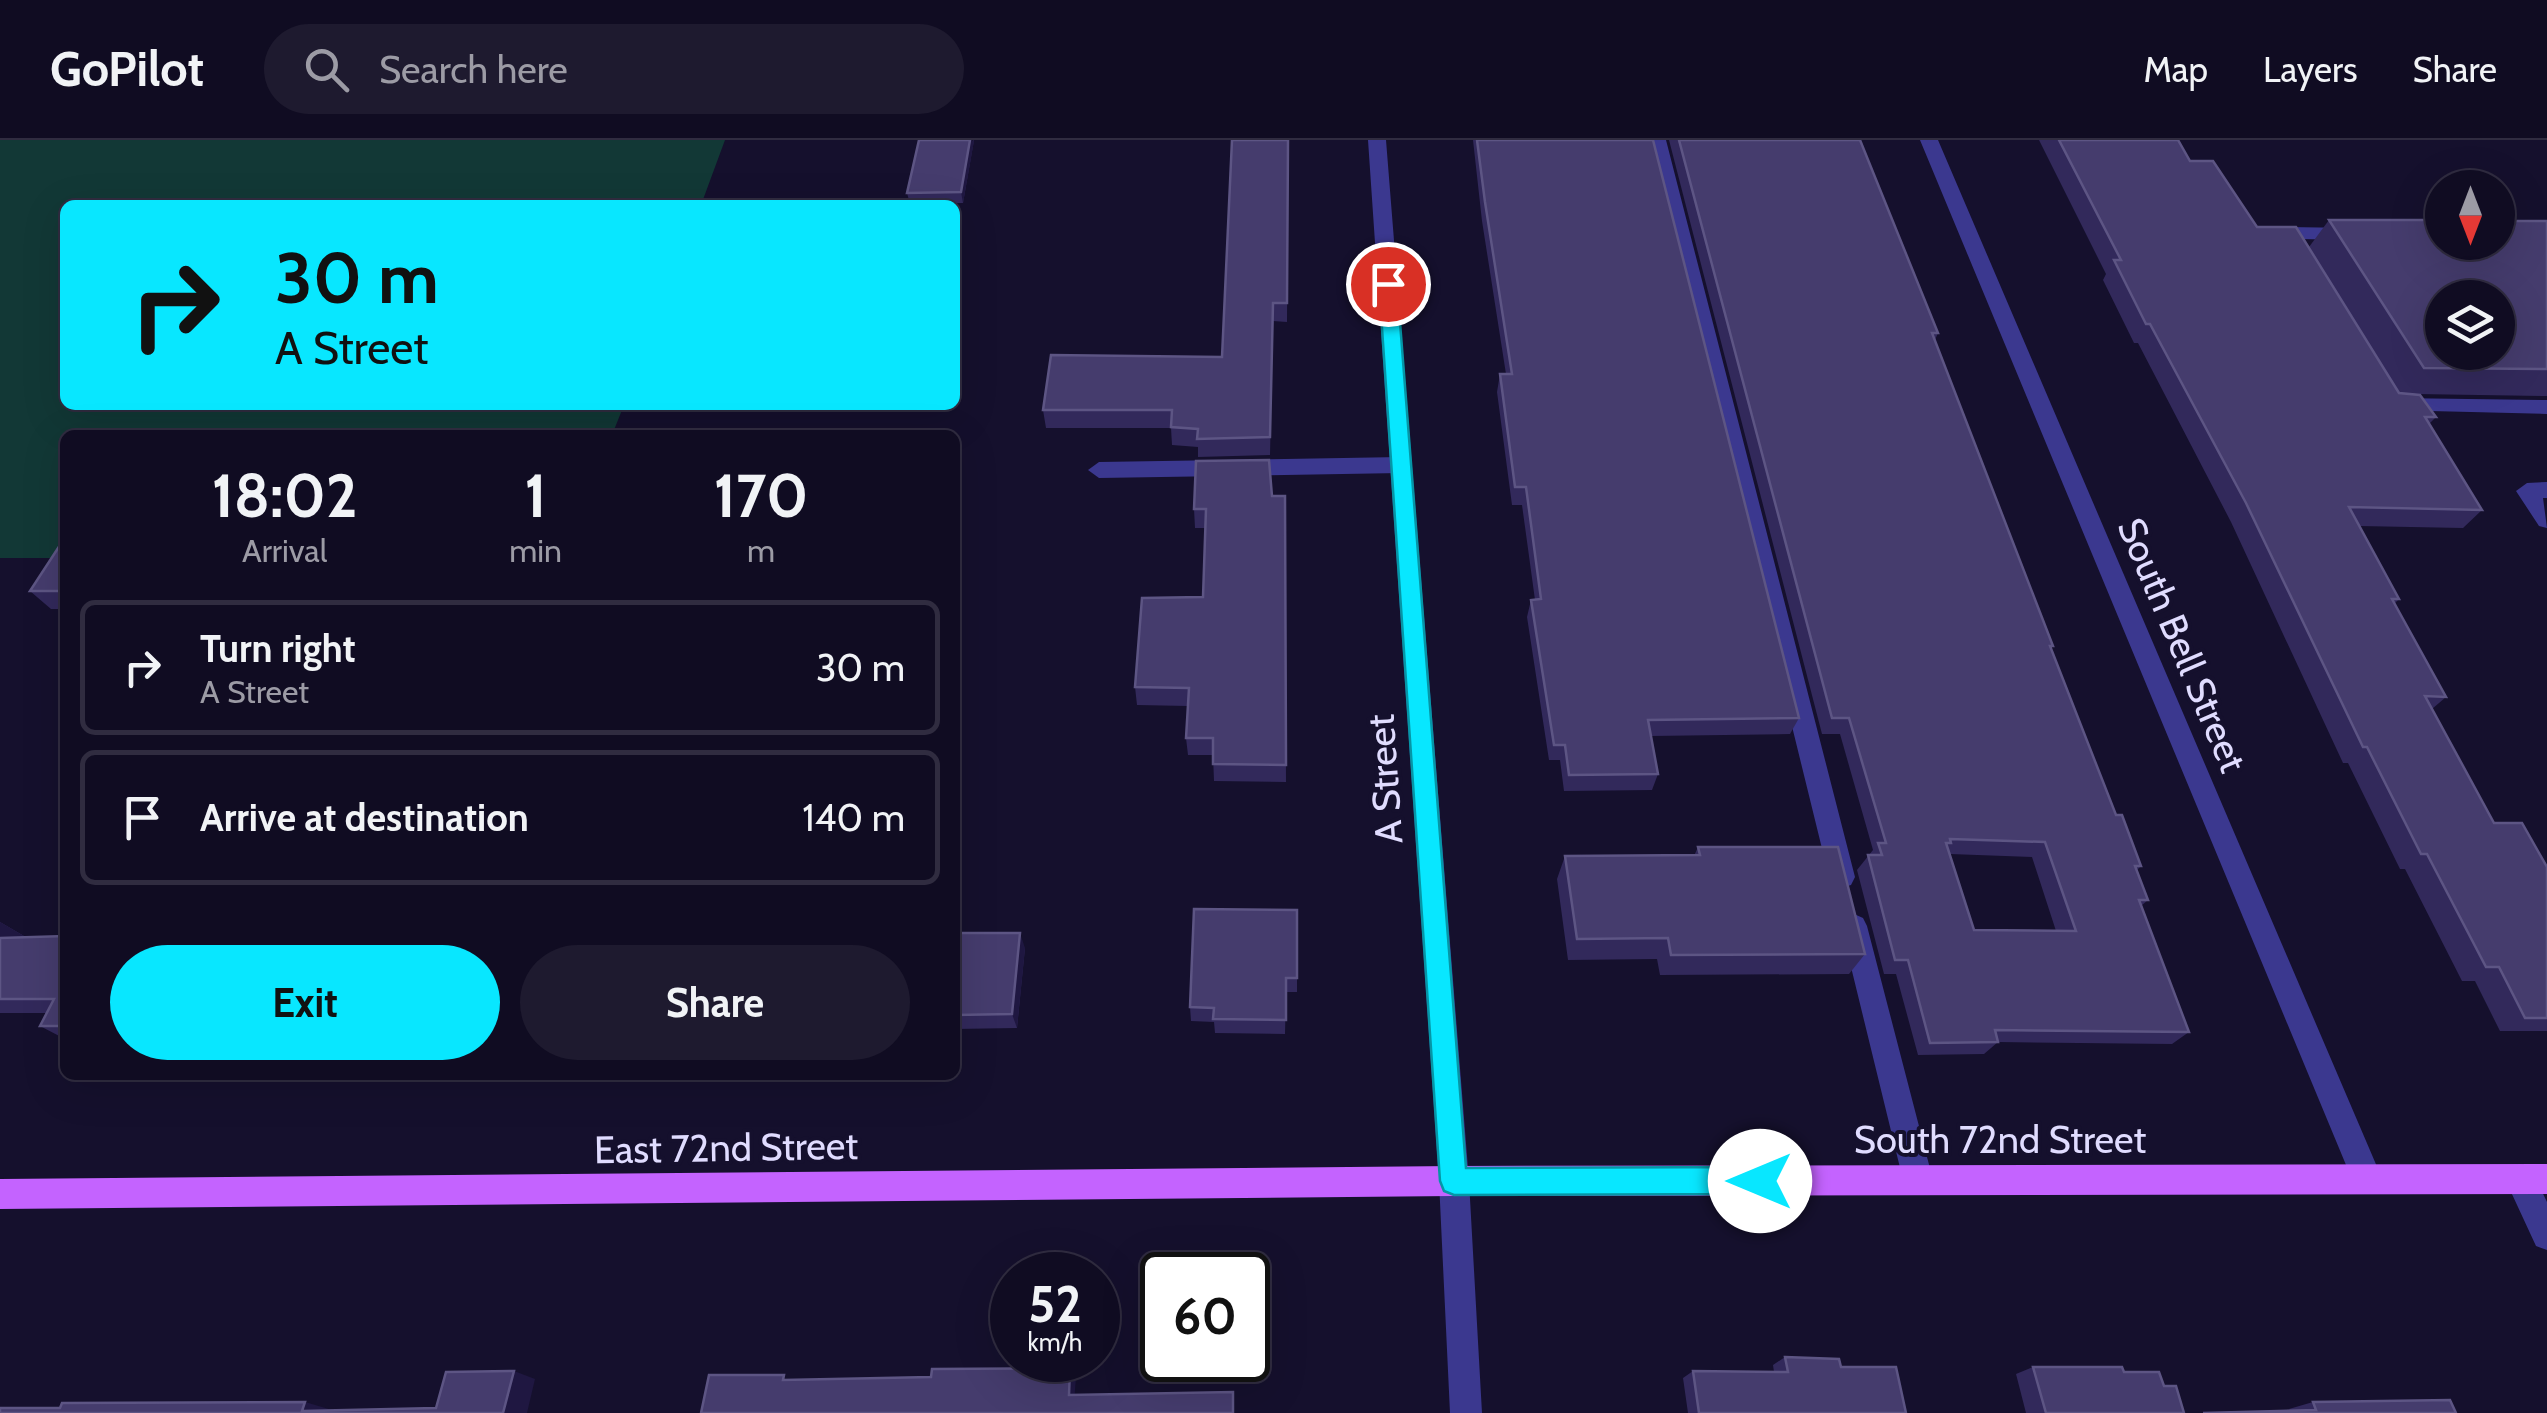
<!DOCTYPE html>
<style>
body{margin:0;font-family:Cabin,sans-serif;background:#1e1a2f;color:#f1f3f6;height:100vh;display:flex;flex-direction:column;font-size:38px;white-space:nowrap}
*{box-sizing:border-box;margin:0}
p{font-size:32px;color:#9c9ba5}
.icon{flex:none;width:55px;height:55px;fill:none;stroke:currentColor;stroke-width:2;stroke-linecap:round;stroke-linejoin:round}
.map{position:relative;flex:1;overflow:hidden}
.panel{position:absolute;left:60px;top:290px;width:900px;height:650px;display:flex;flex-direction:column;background:#100c22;border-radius:15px;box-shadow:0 10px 40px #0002,0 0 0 2px #302c40}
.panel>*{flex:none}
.top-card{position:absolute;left:60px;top:60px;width:900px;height:210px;border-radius:15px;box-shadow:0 10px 40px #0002,0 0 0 2px #302c40;background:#08e7ff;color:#111;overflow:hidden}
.needle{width:65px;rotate:180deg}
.tools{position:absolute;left:2425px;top:30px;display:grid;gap:20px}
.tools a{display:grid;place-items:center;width:90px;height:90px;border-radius:50%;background:#100c22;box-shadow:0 10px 40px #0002,0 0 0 2px #302c40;font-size:50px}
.speed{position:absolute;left:990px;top:1112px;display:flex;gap:20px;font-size:50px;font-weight:700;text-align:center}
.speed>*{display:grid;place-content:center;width:130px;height:130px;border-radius:50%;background:#100c22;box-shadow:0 10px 40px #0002,0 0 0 2px #302c40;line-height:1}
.speed small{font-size:25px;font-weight:400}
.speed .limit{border:5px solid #111;border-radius:15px;background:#fff;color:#111}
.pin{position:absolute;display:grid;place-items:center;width:85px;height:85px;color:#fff;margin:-42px;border:5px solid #fff;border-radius:50%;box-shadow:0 2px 10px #0007}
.me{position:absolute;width:110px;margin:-55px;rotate:270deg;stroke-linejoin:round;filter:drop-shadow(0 0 8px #0008)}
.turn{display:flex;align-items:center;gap:35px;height:210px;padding:0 50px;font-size:45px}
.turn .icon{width:130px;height:130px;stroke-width:2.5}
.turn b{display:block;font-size:70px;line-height:85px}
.eta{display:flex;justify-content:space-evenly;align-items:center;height:170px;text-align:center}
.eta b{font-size:60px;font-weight:800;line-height:70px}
.button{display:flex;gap:20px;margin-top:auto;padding:20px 50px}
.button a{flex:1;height:115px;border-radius:60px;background:#08e7ff;color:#111;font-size:40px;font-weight:800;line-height:115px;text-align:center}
.button a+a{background:#1e1a2f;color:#f1f3f6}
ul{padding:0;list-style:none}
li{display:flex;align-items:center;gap:30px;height:135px;margin:0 20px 15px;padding:0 30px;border:5px solid #302c40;border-radius:15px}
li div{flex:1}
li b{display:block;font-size:38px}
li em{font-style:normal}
header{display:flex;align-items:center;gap:60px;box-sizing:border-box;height:140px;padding:0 50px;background:#100c22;border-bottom:2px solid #302c40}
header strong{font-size:48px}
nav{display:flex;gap:55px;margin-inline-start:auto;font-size:35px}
.search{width:700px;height:90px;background:#1e1a2f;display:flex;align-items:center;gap:25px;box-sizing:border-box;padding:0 35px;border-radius:55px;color:#9c9ba5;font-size:38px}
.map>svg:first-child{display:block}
.green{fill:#123836}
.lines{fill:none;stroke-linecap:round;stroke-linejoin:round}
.service{fill:#3b388f;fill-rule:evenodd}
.minor{fill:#3b388f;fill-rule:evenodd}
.primary{fill:#c463ff;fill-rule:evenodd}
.wall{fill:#32295b;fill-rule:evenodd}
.shaded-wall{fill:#1f1741}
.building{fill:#453c6d;stroke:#5d5584;stroke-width:2.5;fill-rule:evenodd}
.route{fill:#08e7ff;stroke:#0596a6;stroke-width:2.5}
.labels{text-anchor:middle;stroke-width:8;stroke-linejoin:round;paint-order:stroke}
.street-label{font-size:38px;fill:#e0dcff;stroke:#15102d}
</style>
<header>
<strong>GoPilot</strong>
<div class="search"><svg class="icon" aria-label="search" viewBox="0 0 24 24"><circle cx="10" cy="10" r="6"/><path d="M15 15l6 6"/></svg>Search here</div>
<nav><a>Map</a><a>Layers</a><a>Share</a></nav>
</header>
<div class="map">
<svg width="2547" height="1273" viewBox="0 0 2547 1273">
<rect width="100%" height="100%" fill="#15102d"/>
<path class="green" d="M0,0H725L701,65H65V265H624L612,295H65V418H0Z"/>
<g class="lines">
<path class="service" d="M1648,0H1666L1855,737L1851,745L1842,748L1833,745L1829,737Z
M2287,87L2353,88L2362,94L2353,100L2300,99L2306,110L2297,116L2290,114L2278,93Z
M2396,258L2547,260V274L2389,270L2386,265Z
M1401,317L1412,325L1401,333L1099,338L1088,330L1099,322Z
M2547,342V358H2543L2547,388L2539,386L2516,351L2527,343Z
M1854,774L1863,778L1867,786L1933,1040L1929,1050L1918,1055L1907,1050L1903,1040L1841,786L1845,778Z
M2520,1024L2531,1029L2547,1062V1110L2536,1106L2505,1039L2509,1029Z"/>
<path class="minor" d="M1368,0H1386L1469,1041L1482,1273H1450L1439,1041Z
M1920,0H1938L2378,1029L2382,1039L2378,1049L2367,1054L2356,1049Z"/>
<path class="primary" d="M2547,1024V1054L1454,1056L0,1069V1039L1454,1026Z"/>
</g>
<path class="wall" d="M974,0L963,63L910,64L907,53Z
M1288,0L1287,182L1273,181L1270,315L1198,317V307L1172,305L1171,288H1046L1043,270L1222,217Z
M1473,0H1653L1799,578L1790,594L1651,596L1658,634L1652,650L1564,651L1560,620H1549L1527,477L1531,460H1535L1522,365H1512L1497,252L1500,234H1506L1482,81Z
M1669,0H1860L1938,193L1935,200L2053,506L2051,508L2116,675L2141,726L2137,730L2148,760L2141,766L2189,892L2172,904L1998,902L1984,914L1918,915L1896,834H1884L1857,730L1873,710L1840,594H1822ZM1950,714L2032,717L2056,791L1974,790Z
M2039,0H2178L2190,21L2257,87L2399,253L2309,107L2329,80L2547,81V256L2416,254L2436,277L2429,284L2482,370L2463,388L2359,386L2399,459L2394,464L2446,557L2432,569L2494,683L2547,727V891H2500L2475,841H2462L2405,729H2400L2348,623H2343L2231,382L2138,203H2134L2103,140L2106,134Z
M1272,356H1285L1286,642L1214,641L1213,615H1188L1186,598L1188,566L1137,565L1135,547L1203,457L1205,388H1195L1194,369Z
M65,402V469H51L30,451Z
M1698,707L1865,814L1849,834L1660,835L1657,819L1568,820L1557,739L1565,716H1694Z
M1297,770V852H1286L1285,894L1215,893L1214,882L1191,881L1190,867Z
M0,782L24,796H65V899L40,886L47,873H0Z
M955,793L1025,808L1017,888L955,889Z
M1785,1217L1841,1227L1906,1273H1688L1683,1238L1693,1231L1774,1232L1773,1225Z
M2033,1227L2124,1232L2164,1246L2184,1273H2026L2016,1234Z
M2313,1262L2456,1273L2290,1270L2289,1269Z"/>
<path class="shaded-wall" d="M970,0L974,1L963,63L961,52Z
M0,782L24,796L0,804Z
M1020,793L1025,808L1017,888L1012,874Z
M1070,1228L1076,1237L1074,1263L1069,1255Z
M514,1231L535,1239L527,1273H503Z
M305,1262L332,1270L302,1271Z"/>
<path class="building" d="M919,0H970L961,52L907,53Z
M1232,0H1288L1287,163H1273L1270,297L1197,299L1198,289L1171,287L1172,270H1043L1051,215L1222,217Z
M1477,0H1653L1799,578L1648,580L1658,634L1569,635L1565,605H1554L1531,460L1541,459L1526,347H1515L1500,234H1512L1485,62Z
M1679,0H1860L1938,193H1932L2053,506H2050L2116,675H2122L2141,726H2135L2148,760H2139L2189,892L1995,890L1998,902L1930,903L1908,820H1895L1868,715H1882L1878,703H1886L1849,578H1832ZM1950,699L2045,702L2076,791L1974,790L1946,703H1951Z
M2059,0H2178L2190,21H2213L2257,87H2296L2399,253L2420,255L2436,277H2425L2482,370L2349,367L2399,459H2392L2446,557L2425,556L2494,683H2522L2547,727V878H2525L2499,827H2486L2427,714H2421L2367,607H2363L2246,363L2150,184H2146L2114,120H2121Z
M2329,80H2442V102H2498V81H2547V229L2424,228ZM2442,158H2498V212H2442Z
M1269,320L1272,356H1285L1286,625L1213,624V598H1186L1189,548L1135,547L1142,458L1203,457L1206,369H1194L1196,321Z
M62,402H65V451H30Z
M1698,707H1838L1865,814L1671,815L1668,798L1577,799L1565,716L1700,715Z
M1194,769L1297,770V838H1286V880L1213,879L1214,868L1190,867Z
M955,793H1020L1012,874L955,875Z
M65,796V886H40L54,859H0V798Z
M1785,1217L1839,1219L1841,1227H1896L1906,1273H1699L1693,1231L1788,1232Z
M2033,1227H2122L2124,1232H2159L2164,1246H2176L2184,1273H2046Z
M1070,1228L1069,1255L1233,1252V1273H701L709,1235H784L783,1240L931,1237L932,1229Z
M514,1231L503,1273H0V1268H60L62,1263L305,1262L302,1271L436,1268L446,1232Z
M2450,1260L2456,1273H2203L2316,1270L2313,1262Z"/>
<path class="route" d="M1388,139L1397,144L1466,1028L1760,1027L1770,1031L1774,1041L1770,1050L1760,1054L1454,1055L1444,1051L1440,1041L1379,144Z"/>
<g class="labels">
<g class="street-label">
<text transform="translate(2182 505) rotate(67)" y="13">South Bell Street</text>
<text transform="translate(1385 639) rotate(-94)" y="13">A Street</text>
<text x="2000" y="1013">South 72nd Street</text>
<text transform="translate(726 1008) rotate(-1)" y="13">East 72nd Street</text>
</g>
</g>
</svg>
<div class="tools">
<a><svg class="needle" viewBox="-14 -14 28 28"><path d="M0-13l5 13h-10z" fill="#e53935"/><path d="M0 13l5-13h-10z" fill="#9c9ba5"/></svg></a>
<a><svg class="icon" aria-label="layers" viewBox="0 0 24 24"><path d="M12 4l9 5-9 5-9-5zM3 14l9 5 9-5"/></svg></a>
</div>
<div class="speed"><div>52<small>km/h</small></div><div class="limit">60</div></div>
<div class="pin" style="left:1388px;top:144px;background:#d93025"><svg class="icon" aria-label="arrive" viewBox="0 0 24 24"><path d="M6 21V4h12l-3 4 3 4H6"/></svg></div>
<svg class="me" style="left:1760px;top:1041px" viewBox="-20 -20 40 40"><circle r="19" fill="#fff"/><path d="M0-13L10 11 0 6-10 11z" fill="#08e7ff"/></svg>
<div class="top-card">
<div class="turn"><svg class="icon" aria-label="right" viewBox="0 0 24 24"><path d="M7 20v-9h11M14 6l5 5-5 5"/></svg><div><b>30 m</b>A Street</div></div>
</div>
<section class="panel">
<div class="eta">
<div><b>18:02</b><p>Arrival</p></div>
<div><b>1</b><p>min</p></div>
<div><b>170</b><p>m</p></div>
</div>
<ul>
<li><svg class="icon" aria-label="right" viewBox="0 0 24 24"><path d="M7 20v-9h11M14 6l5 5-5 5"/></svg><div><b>Turn right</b><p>A Street</p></div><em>30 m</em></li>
<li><svg class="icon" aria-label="arrive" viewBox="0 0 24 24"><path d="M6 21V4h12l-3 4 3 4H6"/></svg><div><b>Arrive at destination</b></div><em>140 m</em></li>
</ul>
<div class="button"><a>Exit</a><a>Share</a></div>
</section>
</div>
